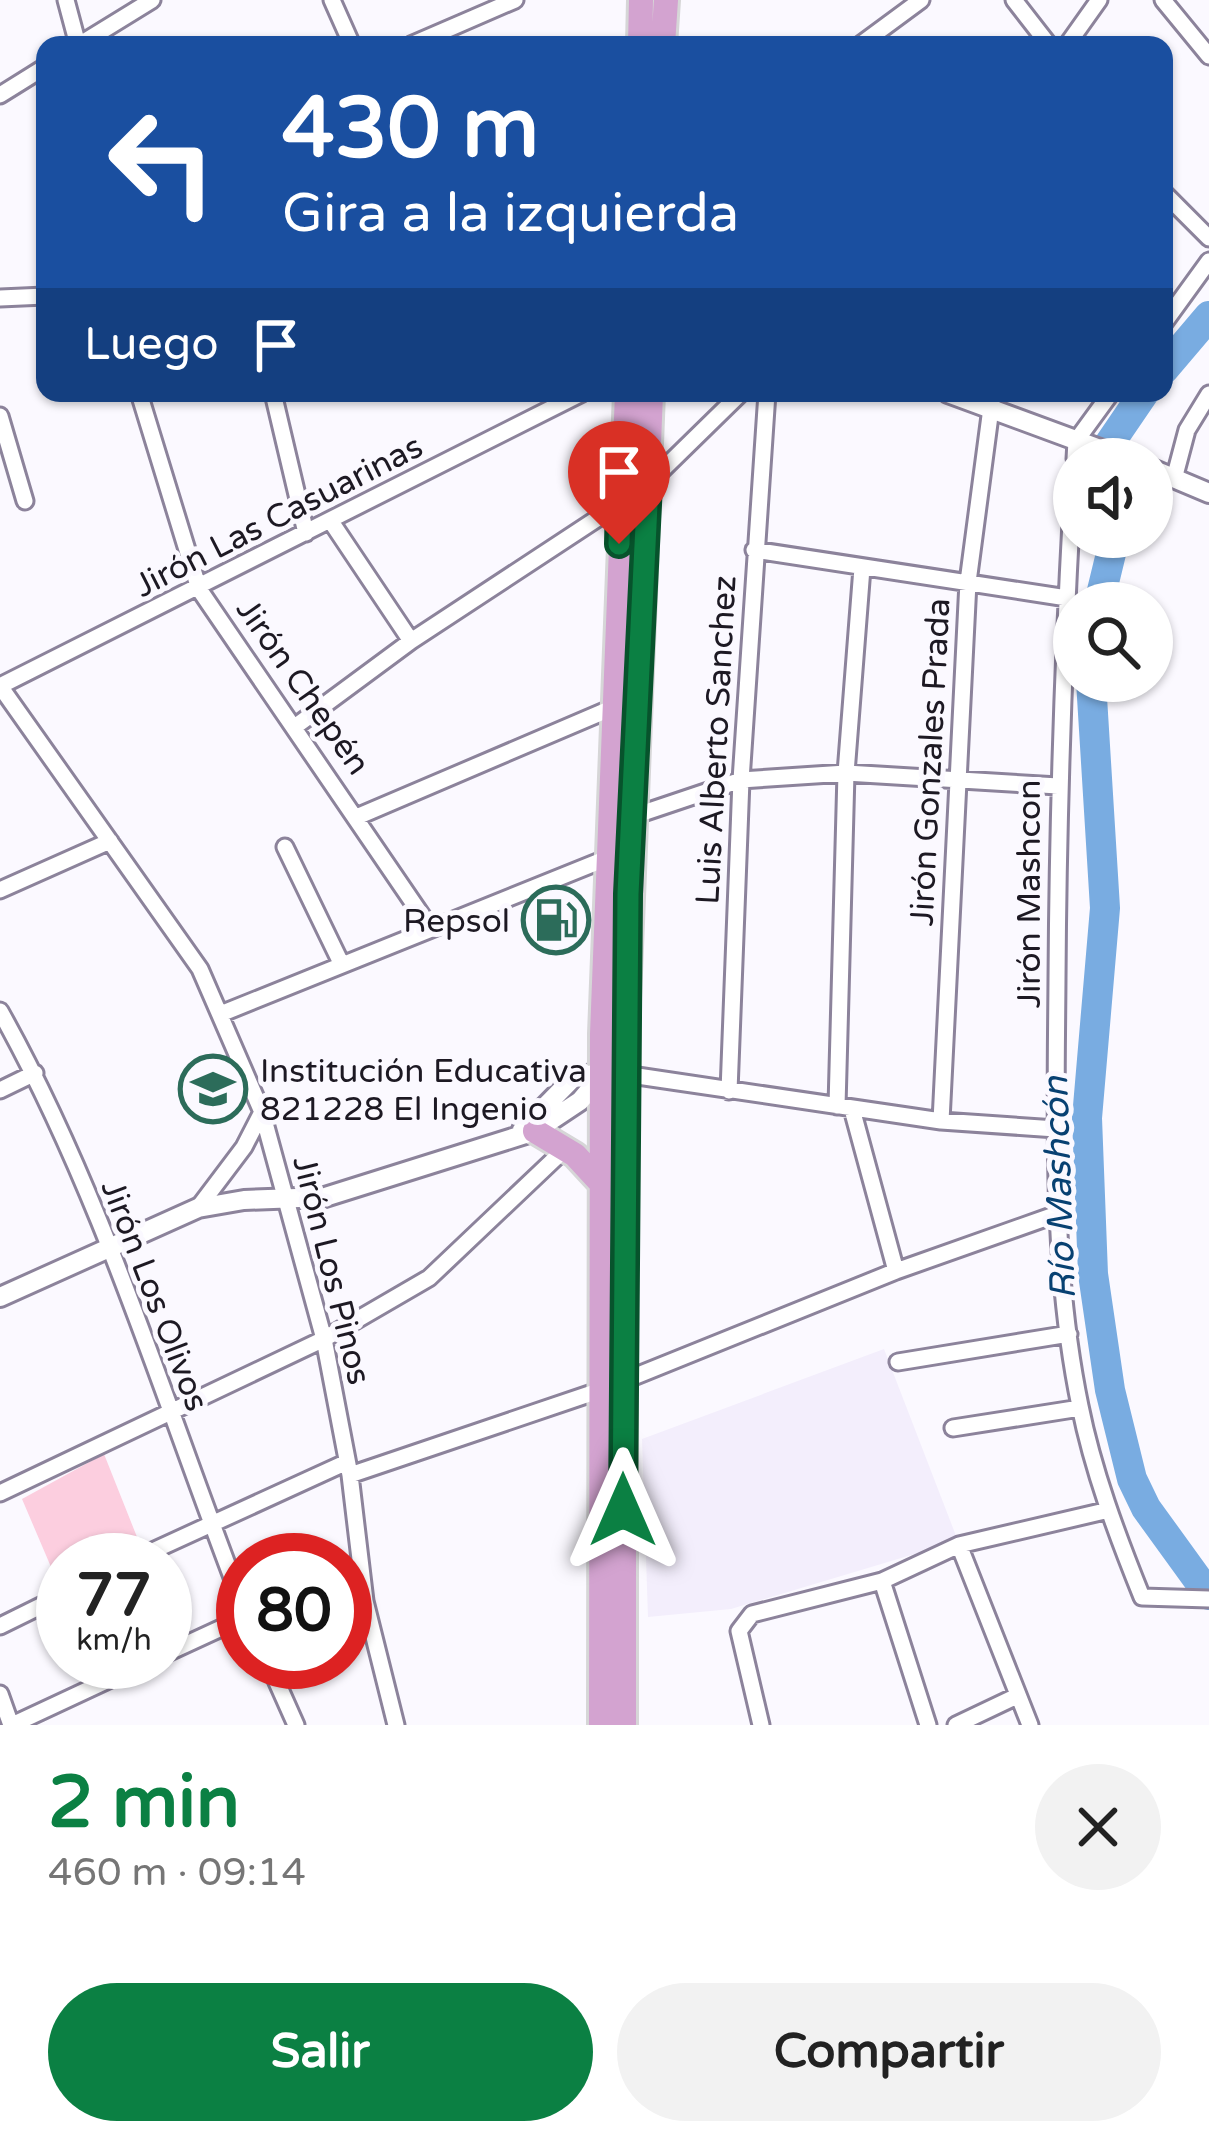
<!DOCTYPE html>
<html lang="es">
<meta charset="utf-8">
<style>
body{margin:0;font-family:"Varela Round",sans-serif;background:#f2f2f2;color:#222;height:100vh;display:flex;flex-direction:column;font-size:45px;white-space:nowrap}
*{box-sizing:border-box;margin:0}
p{font-size:39px;color:#767676}
.icon{flex:none;width:66px;height:66px;fill:none;stroke:currentColor;stroke-width:2;stroke-linecap:round;stroke-linejoin:round}
.map{position:relative;height:1725px;overflow:hidden}
.sheet{display:flex;flex-direction:column;background:#fff;flex:1}
.sheet>*{flex:none}
.banner{position:absolute;left:36px;top:36px;width:1137px;height:366px;border-radius:24px;box-shadow:0 3px 9px #0004;background:#1a4fa0;color:#fff;overflow:hidden}
.fabs{position:absolute;left:1053px;top:438px;display:grid;gap:24px}
.fabs a{display:grid;place-items:center;width:120px;height:120px;border-radius:50%;background:#fff;box-shadow:0 3px 9px #0004;font-size:60px}
.speed{position:absolute;left:36px;top:1533px;display:flex;gap:24px;font-size:60px;font-weight:700;text-align:center}
.speed>*{display:grid;place-content:center;width:156px;height:156px;border-radius:50%;background:#fff;box-shadow:0 3px 9px #0004;line-height:1}
.speed small{font-size:30px;font-weight:400}
.speed .limit{border:18px solid #d22;background:#fff;color:#111}
.pin{position:absolute;display:grid;place-items:center;width:102px;height:102px;color:#fff;margin:-123px -51px;border-radius:50% 50% 50% 0;rotate:-45deg;box-shadow:0 0 12px #0007}
.pin .icon{rotate:45deg}
.me{position:absolute;width:132px;margin:-66px;rotate:0deg;stroke-linejoin:round;filter:drop-shadow(0 0 9px #0008)}
.turn{display:flex;align-items:center;gap:42px;height:252px;padding:0 48px;font-size:54px}
.turn .icon{width:156px;height:156px;stroke-width:2.5}
.turn b{display:block;font-size:84px;line-height:102px}
.then{display:flex;align-items:center;height:114px;padding:0 48px;background:#0003;gap:24px;font-size:45px}
.round{display:grid;place-items:center;flex:none;width:126px;height:126px;border-radius:63px;background:#f2f2f2}
.headline{display:flex;align-items:center;justify-content:space-between;height:204px;padding:0 48px}
h1{font-size:72px;font-weight:700;line-height:90px;color:#0b8043}
.button{display:flex;gap:24px;margin-top:auto;padding:24px 48px}
.button a{flex:1;height:138px;border-radius:72px;background:#0b8043;color:#fff;font-size:48px;font-weight:700;line-height:138px;text-align:center}
.button a+a{background:#f2f2f2;color:#222}
.map>svg:first-child{display:block}
.built{fill:#f3eefc}
.green{fill:#fccedf}
.lines{fill:none;stroke-linecap:round;stroke-linejoin:round}
.river{stroke:#79ace1;stroke-width:30}
.minor-casing{stroke:#8c839b;stroke-width:21}
.tertiary-casing{stroke:#8c839b;stroke-width:24}
.trunk-casing{stroke:#d6d6d7;stroke-width:30}
.minor{stroke:#fff;stroke-width:15}
.tertiary{stroke:#fff;stroke-width:18}
.trunk{stroke:#d3a3d0;stroke-width:24}
.route-casing{stroke:#07532c;stroke-width:30}
.route{stroke:#0b8043;stroke-width:21}
.labels{text-anchor:middle;stroke-width:10;stroke-linejoin:round;paint-order:stroke}
.street-label{font-size:33px;fill:#1d1923;stroke:#fbf9ff}
.poi-label{font-size:33px;fill:#1d1923;stroke:#fbf9ff;text-anchor:end}
.water-label{font-size:36px;font-style:italic;fill:#084172;stroke:#fbf9ff}
</style>
<div class="map">
<svg width="1209" height="1725" viewBox="0 0 1209 1725">
<rect width="100%" height="100%" fill="#fbf9ff"/>
<path class="built" d="M884,1349L958,1541L731,1609L648,1617L642,1439Z"/>
<path class="green" d="M104,1454L137,1537L85,1560H63V1570L54,1574L22,1499Z"/>
<g class="lines">
<path class="river" d="M1164,369L1209,316
M1099,459L1144,393
M1099,603L1115,537
M1091,681L1105,908L1087,1118L1093,1274L1110,1390L1132,1479L1146,1508L1209,1595"/>
<defs>
<path id="minor" d="M66,0L78,45
M332,0L352,45
M1014,0L1049,45
M1163,0L1209,56
M79,45L152,0
M411,45L515,0
M860,45L921,0
M1067,45L1099,0
M0,95L45,67
M1164,193L1209,238
M0,298L45,296
M1164,323L1209,261
M139,393L199,589L431,929
M273,393L306,533
M0,416L25,501
M1075,459L1076,441L1111,393
M1074,468C1064,639 1058,808 1057,979C1056,1121 1051,1266 1080,1406C1093,1471 1117,1535 1142,1597L1209,1599
M1174,479L1187,430L1209,394
M649,483L741,393
M332,523L411,641
M754,550L1067,598
M0,686L200,969L262,1112L324,1339L350,1475L365,1601L396,1725
M0,686L582,393
M296,726L411,641L624,501
M359,816L612,708
M631,817L741,780L846,773L1058,786
M285,847L342,965
M0,890L110,841
M0,1011C104,1197 166,1408 243,1606
M223,1013L615,855
M624,1074L941,1121L1056,1129
M0,1090L35,1073
M729,1091L741,780L767,393
M837,1106L846,773L862,568
M852,1109L896,1271
M941,1121L968,582L993,393
M198,1208L244,1147L262,1112
M898,1362L1069,1334
M953,1428L1080,1408
M350,1475L601,1390L896,1271L1057,1214
M0,1493L324,1339L429,1278L566,1148
M959,1545L1030,1725
M133,1560L347,1462
M882,1581L928,1725
M0,1626L63,1595
M165,1654L243,1618
M268,1662L296,1725
M0,1694L11,1725
M12,1725L147,1662
M761,1725L739,1631L752,1614L882,1581L959,1545L1109,1510
M956,1725L1017,1696"/>
<path id="tertiary" d="M948,393L1127,459
M1152,469L1209,493
M522,1130L575,1076L609,1073
M0,1297L198,1208L244,1200L325,1197L535,1131L580,1101L603,1074"/>
<path id="trunk" d="M640,45L641,0
M663,45L666,0
M535,1131L575,1155L600,1182
M601,1725L602,1034L627,393
M624,1725V1074L651,393"/>
</defs>
<use href="#minor" class="minor-casing"/>
<use href="#tertiary" class="tertiary-casing"/>
<use href="#trunk" class="trunk-casing"/>
<use href="#minor" class="minor"/>
<use href="#tertiary" class="tertiary"/>
<use href="#trunk" class="trunk"/>
</g>
<g class="lines">
<defs>
<path id="route" d="M619,544L620,503L648,484L628,894L623,1510"/>
</defs>
<use href="#route" class="route-casing"/>
<use href="#route" class="route"/>
</g>
<defs>
<symbol id="fuel-ring" viewBox="-11 -11 22 22"><circle r="9.5" fill="#fbf9ff" stroke="#2c6c5a" stroke-width="1.5"/><path d="M-5.5-6h7V0h2V4h1.3V-2.5L3-4.5l.8-.8L6-3V5H2.5V1h-1V6h-7ZM-4.2-4.7v3.2H.2V-4.7Z" fill="#2c6c5a"/></symbol>
<symbol id="school-ring" viewBox="-11 -11 22 22"><circle r="9.5" fill="#fbf9ff" stroke="#2c6c5a" stroke-width="1.5"/><path d="M0-5L7-2L0 1L-7-2ZM-4 1L0 2.5L4 1V4Q0 6-4 4Z" fill="#2c6c5a"/></symbol>
</defs>
<g fill-rule="evenodd">
<use href="#fuel-ring" x="518" y="882" width="76" height="76"/>
<use href="#school-ring" x="175" y="1051" width="76" height="76"/>
</g>
<g class="labels">
<g class="street-label">
<text transform="translate(278 515) rotate(-27)" y="12">Jirón Las Casuarinas</text>
<text transform="translate(304 686) rotate(55)" y="12">Jirón Chepén</text>
<text transform="translate(715 740) rotate(-87)" y="12">Luis Alberto Sanchez</text>
<text transform="translate(929 762) rotate(-87)" y="12">Jirón Gonzales Prada</text>
<text transform="translate(1028 894) rotate(-90)" y="12">Jirón Mashcon</text>
<text transform="translate(333 1270) rotate(76)" y="12">Jirón Los Pinos</text>
<text transform="translate(156 1295) rotate(69)" y="12">Jirón Los Olivos</text>
</g>
<g class="poi-label">
<text x="510" y="932">Repsol</text>
<text x="260" y="1082" text-anchor="start">Institución Educativa<tspan x="260" dy="38">821228 El Ingenio</tspan></text>
</g>
<g class="water-label">
<text transform="translate(1058 1188) rotate(-92)" y="13">Río Mashcón</text>
</g>
</g>
</svg>
<div class="fabs">
<a><svg class="icon" aria-label="sound" viewBox="0 0 24 24"><path d="M4 9h4l5-4v14l-5-4H4zM17 9q2 3 0 6"/></svg></a>
<a><svg class="icon" aria-label="search" viewBox="0 0 24 24"><circle cx="10" cy="10" r="6"/><path d="M15 15l6 6"/></svg></a>
</div>
<div class="speed"><div>77<small>km/h</small></div><div class="limit">80</div></div>
<div class="pin" style="left:619px;top:544px;background:#d93025"><svg class="icon" aria-label="arrive" viewBox="0 0 24 24"><path d="M6 21V4h12l-3 4 3 4H6"/></svg></div>
<svg class="me" style="left:623px;top:1510px" viewBox="-20 -20 40 40"><path d="M0-17L14 15 0 8-14 15z" fill="#0b8043" stroke="#fff" stroke-width="4"/></svg>
<div class="banner">
<div class="turn"><svg class="icon" aria-label="left" viewBox="0 0 24 24"><path d="M17 20v-9H6M10 6l-5 5 5 5"/></svg><div><b>430 m</b>Gira a la izquierda</div></div>
<div class="then">Luego<svg class="icon" aria-label="arrive" viewBox="0 0 24 24"><path d="M6 21V4h12l-3 4 3 4H6"/></svg></div>
</div>
</div>
<section class="sheet">
<div class="headline"><div><h1>2 min</h1><p>460 m · 09:14</p></div><a class="round"><svg class="icon" aria-label="close" viewBox="0 0 24 24"><path d="M6 6l12 12M18 6L6 18"/></svg></a></div>
<div class="button"><a>Salir</a><a>Compartir</a></div>
</section>
